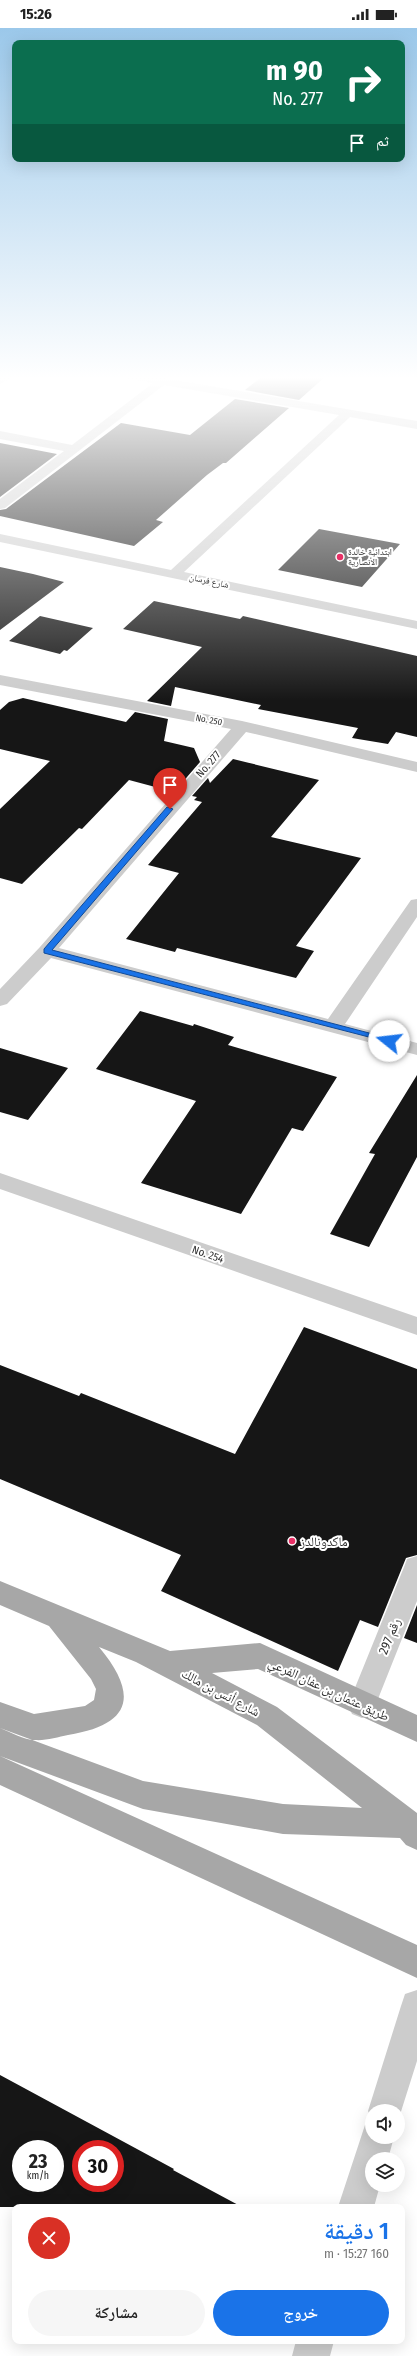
<!DOCTYPE html>
<html lang="ar">
<meta charset="utf-8">
<style>
body{margin:0;font-family:"Fira Sans Condensed","Noto Naskh Arabic",sans-serif;background:#f6f6f6;color:#222;direction:rtl;height:100vh;display:flex;flex-direction:column;font-size:15px;white-space:nowrap}
*{box-sizing:border-box;margin:0}
p{font-size:13px;color:#767676}
.icon{flex:none;width:22px;height:22px;fill:none;stroke:currentColor;stroke-width:2;stroke-linecap:round;stroke-linejoin:round}
.map{position:relative;flex:1;overflow:hidden;direction:ltr}
.drawer{position:absolute;left:12px;top:2176px;width:393px;height:140px;display:flex;flex-direction:column;background:#fff;border-radius:8px;box-shadow:0 4px 16px #0002;direction:rtl}
.drawer>*{flex:none}
.top-card{position:absolute;left:12px;top:12px;width:393px;height:122px;border-radius:8px;box-shadow:0 4px 16px #0002;direction:rtl;background:#0b6e4f;color:#fff;overflow:hidden}
.fabs{position:absolute;left:365px;top:2076px;display:grid;gap:8px}
.fabs a{display:grid;place-items:center;width:40px;height:40px;border-radius:50%;background:#fff;box-shadow:0 4px 16px #0002;font-size:20px}
.speed{position:absolute;left:12px;top:2112px;display:flex;gap:8px;font-size:20px;font-weight:700;text-align:center}
.speed>*{display:grid;place-content:center;width:52px;height:52px;border-radius:50%;background:#fff;box-shadow:0 4px 16px #0002;line-height:1}
.speed small{font-size:10px;font-weight:400}
.speed .limit{border:6px solid #d22;background:#fff;color:#111}
.pin{position:absolute;display:grid;place-items:center;width:34px;height:34px;color:#fff;margin:-41px -17px;border-radius:50% 50% 50% 0;rotate:-45deg;box-shadow:0 0 4px #0007}
.pin .icon{rotate:45deg}
.me{position:absolute;width:44px;margin:-22px;rotate:286deg;stroke-linejoin:round;filter:drop-shadow(0 0 3px #0008)}
.turn{display:flex;align-items:center;gap:14px;height:84px;padding:0 16px;font-size:18px}
.turn .icon{width:52px;height:52px;stroke-width:2.5}
.turn b{display:block;font-size:28px;line-height:34px}
.then{display:flex;align-items:center;height:38px;padding:0 16px;background:#0003;gap:8px;font-size:15px}
.round{display:grid;place-items:center;flex:none;width:42px;height:42px;border-radius:21px;background:#f6f6f6}
.overview{display:flex;align-items:center;justify-content:space-between;height:68px;padding:0 16px}
h1{font-size:24px;font-weight:600;line-height:30px;color:#1a73e8}
.button{display:flex;gap:8px;margin-top:auto;padding:8px 16px}
.button a{flex:1;height:46px;border-radius:24px;background:#1a73e8;color:#fff;font-size:16px;font-weight:600;line-height:46px;text-align:center}
.button a+a{background:#f6f6f6;color:#222}
.status{display:flex;justify-content:space-between;align-items:center;height:28px;padding:0 20px;background:#fff;direction:ltr}
.status svg{height:11px;fill:currentColor}
.map>svg:first-child{display:block}
.building{fill:#161616;fill-rule:evenodd}
.lines{fill:none;stroke-linecap:round;stroke-linejoin:round}
.minor{fill:#ccc;fill-rule:evenodd}
.major{fill:#a7a7a7;fill-rule:evenodd}
.route{fill:#1a73e8;stroke:#114b97}
.poi-dot{fill:#e83066;stroke:#fff;stroke-width:1.5}
.labels{text-anchor:middle;stroke-width:4;stroke-linejoin:round;paint-order:stroke}
.far-poi-label{font-size:9px;fill:#2f2f2f;stroke:#fff;text-anchor:start}
.far-street-label{font-size:9px;fill:#2f2f2f;stroke:#fff}
.street-label{font-size:11px;fill:#2f2f2f;stroke:#fff}
.near-poi-label{font-size:13px;fill:#2f2f2f;stroke:#fff;text-anchor:start}
.near-street-label{font-size:13px;fill:#2f2f2f;stroke:#fff}
</style>
<div class="status"><b>15:26</b><svg viewBox="0 0 49 12"><path d="M0 12V9h3v3zM5 12V6h3v6zM10 12V3h3v9zM15 12V0h3v12zM26 1h20v11H26zM47 4h2v5h-2z"/></svg></div>
<div class="map">
<svg width="417" height="2328" viewBox="0 0 417 2328">
<rect width="100%" height="100%" fill="#fff"/>
<path class="building" d="M264,347H327L299,372L245,362Z
M235,371L289,380L226,435H223L207,447L156,492L163,494L134,518L0,488V482L6,481L121,395L190,407Z
M0,415L57,426L0,469Z
M319,501L400,516L362,559L278,542Z
M0,539L33,546L64,554L0,602Z
M154,573L240,591L243,588L417,628V709L396,704L388,716L352,710L358,700L258,681L261,677L175,659L171,678L147,673L202,619L123,601Z
M40,588L93,600L67,623L64,622L60,626L9,613Z
M23,670L126,694L135,684L168,691L164,713L194,720L200,734L174,764L129,752L82,801L79,800L22,856L0,850V781L50,733L0,721V682L9,674Z
M233,731L319,752L271,809L361,830L296,918L314,923L296,950L177,920L175,924L126,911L179,845L148,837L202,774L194,772L197,769L192,768L208,750L210,755Z
M140,983L193,998L194,996L234,1009L228,1017L337,1049L303,1103L292,1100L241,1186L141,1155L196,1073L96,1041Z
M0,1020L68,1040L28,1092L0,1084Z
M417,1047V1129L369,1219L330,1206L375,1126L369,1125Z
M304,1299L417,1341V1527L406,1530L378,1599L360,1592L338,1643L161,1563L181,1527L0,1451V1337L79,1368L81,1365L235,1426Z
M417,1577V1615L404,1610Z
M0,2047L174,2141L173,2142L242,2179H0ZM21,2121H55V2155H21ZM81,2121H115V2155H81Z"/>
<g class="lines">
<path class="minor" d="M2,347H16L0,356V348Z
M119,347L163,350L417,393V401L350,389L184,544L417,593V601L0,514V506L171,542L339,387L164,357L5,480L0,481V471L64,423L0,411V403L72,417L153,355L124,350Z
M0,647L242,693L417,734V744L246,704L59,920L328,991L411,872L417,871V889L345,996L417,1015V1027L51,930L7,976L0,978V961L40,919L231,701L0,657Z
M0,1145L417,1289V1307L0,1161Z
M417,1528V1573L372,1686L362,1690L352,1686L348,1677L404,1539L407,1531Z
M417,1962V2033L398,2093V2083H372V2093L368,2083L401,1978L405,1966Z
M372,2094V2109H394L388,2131H372V2157H380L374,2179H338L365,2097Z
M296,2313H334L330,2328H292Z"/>
<path class="major" d="M0,1553L170,1623L260,1615L417,1687V1714L258,1641L212,1645L277,1679L417,1785V1822L406,1817L400,1810L283,1806L143,1781L0,1728V1700L143,1753L283,1776L362,1780L257,1697L136,1634L99,1619C139,1667 132,1697 68,1707C58,1709 45,1713 35,1712C24,1712 10,1704 0,1700V1674L34,1686L85,1678L94,1672L96,1661L91,1651L49,1598L0,1577Z
M0,1728L417,1917V1950L0,1757Z"/>
</g>
<linearGradient id="sky" x2="0" y2="1"><stop stop-color="#9bc8ea"/><stop offset="0.52" stop-color="#fff"/><stop offset="1" stop-color="#fff" stop-opacity="0"/></linearGradient>
<rect width="417" height="673" fill="url(#sky)"/>
<path class="route" d="M167,779L173,781L52,922L392,1011V1015L44,925V921Z"/>
<g class="poi-dot">
<circle cx="340" cy="529" r="4"/>
<circle cx="292" cy="1513" r="4"/>
</g>
<g class="labels">
<g class="far-poi-label">
<text x="348" y="527">ابتدائية خالدة<tspan x="348" dy="10">الأنصارية</tspan></text>
</g>
<g class="far-street-label">
<text transform="translate(209 553) rotate(12)" y="3">شارع فرسان</text>
<text transform="translate(209 692) rotate(11)" y="3">No. 250</text>
</g>
<g class="street-label">
<text transform="translate(208 736) rotate(-49)" y="4">No. 277</text>
<text transform="translate(208 1226) rotate(19)" y="4">No. 254</text>
</g>
<g class="near-poi-label">
<text x="300" y="1518">ماكدونالدز</text>
</g>
<g class="near-street-label">
<text transform="translate(389 1608) rotate(-68)" y="5">رقم 297</text>
<text transform="translate(329 1661) rotate(25)" y="5">طريق عثمان بن عفان الفرعي</text>
<text transform="translate(221 1664) rotate(28)" y="5">شارع أنس بن مالك</text>
</g>
</g>
</svg>
<div class="fabs">
<a><svg class="icon" aria-label="sound" viewBox="0 0 24 24"><path d="M4 9h4l5-4v14l-5-4H4zM17 9q2 3 0 6"/></svg></a>
<a><svg class="icon" aria-label="layers" viewBox="0 0 24 24"><path d="M12 4l9 5-9 5-9-5zM3 14l9 5 9-5"/></svg></a>
</div>
<div class="speed"><div>23<small>km/h</small></div><div class="limit">30</div></div>
<div class="pin" style="left:170px;top:781px;background:#d93025"><svg class="icon" aria-label="arrive" viewBox="0 0 24 24"><path d="M6 21V4h12l-3 4 3 4H6"/></svg></div>
<svg class="me" style="left:389px;top:1013px" viewBox="-20 -20 40 40"><circle r="19" fill="#fff"/><path d="M0-13L10 11 0 6-10 11z" fill="#1a73e8"/></svg>
<div class="top-card">
<div class="turn"><svg class="icon" aria-label="right" viewBox="0 0 24 24"><path d="M7 20v-9h11M14 6l5 5-5 5"/></svg><div><b>90 m</b>No. 277</div></div>
<div class="then">ثم<svg class="icon" aria-label="arrive" viewBox="0 0 24 24"><path d="M6 21V4h12l-3 4 3 4H6"/></svg></div>
</div>
<section class="drawer">
<div class="overview"><div><h1>1 دقيقة</h1><p>160 m · 15:27</p></div><a class="round" style="background:#d93025;color:#fff"><svg class="icon" aria-label="close" viewBox="0 0 24 24"><path d="M6 6l12 12M18 6L6 18"/></svg></a></div>
<div class="button"><a>خروج</a><a>مشاركة</a></div>
</section>
</div>
